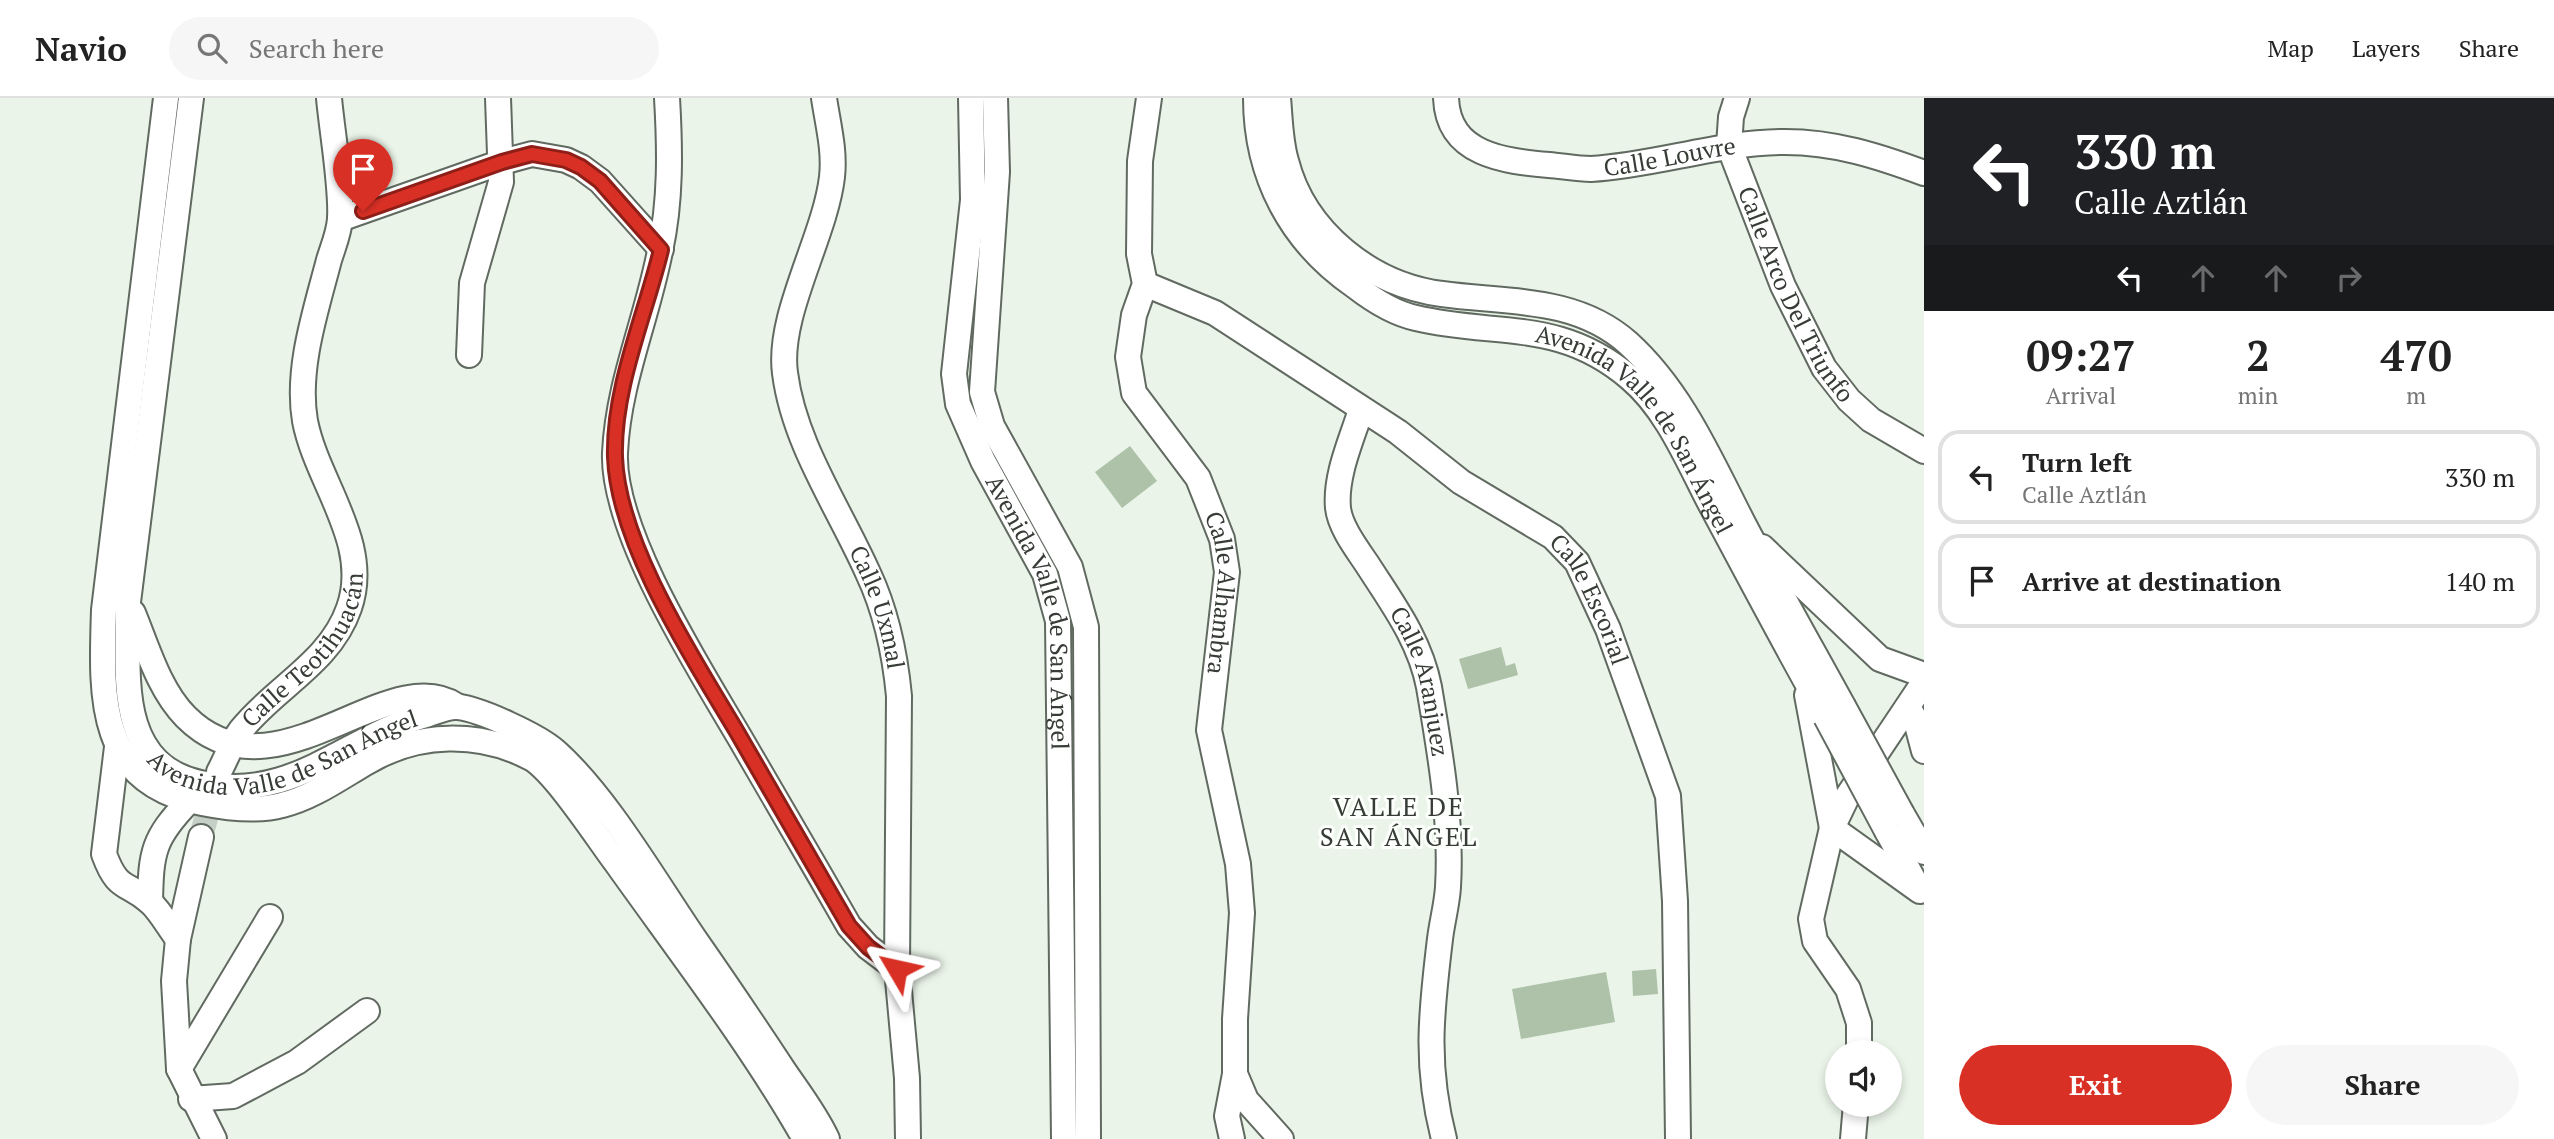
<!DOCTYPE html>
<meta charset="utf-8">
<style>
body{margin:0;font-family:"PT Serif",serif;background:#f6f6f6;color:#222;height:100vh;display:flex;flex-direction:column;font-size:26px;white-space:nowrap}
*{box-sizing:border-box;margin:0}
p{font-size:23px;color:#767676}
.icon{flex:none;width:38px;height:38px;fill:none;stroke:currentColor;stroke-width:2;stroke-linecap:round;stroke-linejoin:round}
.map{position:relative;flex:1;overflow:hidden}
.side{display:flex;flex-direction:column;background:#fff;width:630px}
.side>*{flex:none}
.hud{background:#202124;color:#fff;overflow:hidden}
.tools{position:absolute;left:1825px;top:942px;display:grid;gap:14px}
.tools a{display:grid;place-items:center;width:77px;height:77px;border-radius:50%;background:#fff;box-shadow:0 4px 10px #0003;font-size:35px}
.pin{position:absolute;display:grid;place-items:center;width:60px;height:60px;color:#fff;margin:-72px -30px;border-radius:50% 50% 50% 0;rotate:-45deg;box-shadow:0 0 7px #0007}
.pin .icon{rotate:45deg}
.me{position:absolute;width:77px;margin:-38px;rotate:306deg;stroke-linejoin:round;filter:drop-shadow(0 0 5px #0008)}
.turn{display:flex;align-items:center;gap:24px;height:147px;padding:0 35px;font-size:32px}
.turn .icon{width:91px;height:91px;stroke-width:2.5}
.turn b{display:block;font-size:49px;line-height:60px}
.lanes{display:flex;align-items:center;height:66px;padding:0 35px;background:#0003;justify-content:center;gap:35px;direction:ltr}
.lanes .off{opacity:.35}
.eta{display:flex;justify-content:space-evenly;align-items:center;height:119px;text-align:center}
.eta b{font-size:42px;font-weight:600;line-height:49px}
.primary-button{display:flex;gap:14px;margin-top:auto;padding:14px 35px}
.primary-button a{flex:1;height:80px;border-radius:42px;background:#d93025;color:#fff;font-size:28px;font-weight:600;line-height:80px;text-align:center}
.primary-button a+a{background:#f6f6f6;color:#222}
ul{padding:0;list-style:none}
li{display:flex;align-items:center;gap:21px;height:94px;margin:0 14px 10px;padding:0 21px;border:4px solid #e0e0e0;border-radius:21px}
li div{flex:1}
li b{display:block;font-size:26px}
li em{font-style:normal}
header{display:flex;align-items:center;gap:42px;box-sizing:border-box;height:98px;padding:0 35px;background:#fff;border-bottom:2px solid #e0e0e0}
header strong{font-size:33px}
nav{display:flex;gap:38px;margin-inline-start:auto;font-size:24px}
.search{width:490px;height:63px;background:#f6f6f6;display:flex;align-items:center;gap:18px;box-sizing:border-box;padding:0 24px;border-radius:38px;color:#767676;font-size:26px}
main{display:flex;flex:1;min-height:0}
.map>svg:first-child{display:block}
.building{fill:#adc2a9}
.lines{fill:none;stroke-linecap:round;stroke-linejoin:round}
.minor-tunnel{stroke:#c6cfc5;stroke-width:24;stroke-dasharray:24 12;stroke-linecap:butt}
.minor-casing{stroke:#616a60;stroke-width:28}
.minor{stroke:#fff;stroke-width:24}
.minor-bridge-casing{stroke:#616a60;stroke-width:28;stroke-linecap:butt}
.minor-bridge{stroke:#fff;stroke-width:24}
.route-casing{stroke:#8d1f18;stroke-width:18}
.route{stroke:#d93025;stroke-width:12}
.labels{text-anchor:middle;stroke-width:6;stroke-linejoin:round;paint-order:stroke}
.street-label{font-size:24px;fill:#373c37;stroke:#fdfffc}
.neighbourhood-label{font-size:26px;letter-spacing:2px;fill:#373c37;stroke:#fdfffc}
</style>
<header>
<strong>Navio</strong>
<div class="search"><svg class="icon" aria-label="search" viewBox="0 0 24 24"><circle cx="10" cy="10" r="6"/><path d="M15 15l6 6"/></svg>Search here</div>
<nav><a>Map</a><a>Layers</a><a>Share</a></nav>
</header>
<main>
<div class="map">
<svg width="1924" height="1041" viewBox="0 0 1924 1041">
<rect width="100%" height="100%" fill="#eaf4e8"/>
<path class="building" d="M1130,348L1157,383L1122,410L1095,374Z
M1501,549L1506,568L1515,565L1518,577L1468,591L1459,561Z
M1656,871L1658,896L1633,898L1632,873Z
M1606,874L1615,924L1521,941L1512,891Z"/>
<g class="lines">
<path class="minor-tunnel" d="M201,739L215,686"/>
<defs>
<g id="minor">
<path d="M166,0L104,512C101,600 97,685 202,705C227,710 257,714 282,707C312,700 341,679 367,664C418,634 479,633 531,660C555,674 597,739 615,763C679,853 751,946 805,1041"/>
<path id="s1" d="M191,0L128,504C129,572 113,665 200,685C291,706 346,639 426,617C435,614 449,608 458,609C480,611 538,638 555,653C607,699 656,785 696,843C726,886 755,929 784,973C799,995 816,1017 827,1041"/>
<path d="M667,0C670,51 671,103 660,153C647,221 618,285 615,355C612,434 699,570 740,640C776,702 813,765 849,828L868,849L897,871"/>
<path id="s2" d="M824,0C828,27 835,52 832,79C825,139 777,217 785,275C794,346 839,410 868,475C886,513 895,556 899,598L897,871L907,980L908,1041"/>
<path id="s3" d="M971,0L973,102L954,276L958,306L983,363L1045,476L1058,523L1064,1041"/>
<path d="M995,0L997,74L982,294L992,328L1070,469L1086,529L1088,1041"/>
<path id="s4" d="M1149,0L1140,63L1139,156L1145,186L1134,217L1128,259L1134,295L1198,380L1222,441L1227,474L1209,632L1238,766L1242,815L1235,921V976L1246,1002L1281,1041"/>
<path id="s5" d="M1256,0C1256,78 1291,144 1355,188C1373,202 1393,215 1416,220C1497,239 1560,220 1630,280C1667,311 1688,363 1710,405C1748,476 1786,548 1826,619"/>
<path d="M1278,0C1280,21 1280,43 1286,63C1304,134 1371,187 1442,196C1506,205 1575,198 1628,245C1682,294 1711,363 1744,427C1776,488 1810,548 1843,608"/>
<path id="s6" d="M1446,0C1448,57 1504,63 1549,67C1562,68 1577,71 1591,71C1657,67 1719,44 1785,44C1835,44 1878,58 1924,75"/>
<path id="s7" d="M1737,0L1731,19L1729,48L1783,188L1824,270L1849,302L1871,322L1924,353"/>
<path d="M340,121L502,64L532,56L566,62L581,69L600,83L661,151"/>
<path id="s8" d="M1145,186L1215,215L1255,241L1398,334L1461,384L1553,439L1577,464L1608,531L1668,698L1675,803L1678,1041"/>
<path d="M469,257L472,185L501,84L498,0"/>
<path id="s9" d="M1361,312C1351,343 1335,378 1338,410C1340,429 1357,451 1367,466C1392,505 1420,542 1429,589C1440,654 1452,722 1448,789C1447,806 1442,824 1440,841C1431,915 1425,968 1444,1041"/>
<path d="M1762,449L1880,561L1924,577"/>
<path d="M133,515C147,549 159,592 186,619C275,708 387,561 457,608"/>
<path d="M1807,597L1832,730L1920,793"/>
<path d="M1908,609L1916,623L1924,653"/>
<path d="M117,649L104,756C118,794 126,783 150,804C161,814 169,830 178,841"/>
<path id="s10" d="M219,674C226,661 232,644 241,632C275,589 330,565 349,510C372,445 317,385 305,323C296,271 316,212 329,162C333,149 339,135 340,121C342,89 332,34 329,0"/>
<path d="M1902,716L1924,754"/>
<path d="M1887,733L1917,788"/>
<path d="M201,739L178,841L174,883L179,971L214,1041"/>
<path d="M150,804C151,754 153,740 189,703"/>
<path d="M1859,954V925L1848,891L1815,843L1811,821L1832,730L1847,699L1924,584"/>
<path d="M179,971L270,819"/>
<path d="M191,1001L233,998L297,964L367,913"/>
<path d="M1232,1041L1227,1018L1235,976"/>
<path d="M1853,1041L1856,1006"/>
</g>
</defs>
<use href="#minor" class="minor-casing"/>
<use href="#minor" class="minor"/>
<defs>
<path id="minor-bridge" d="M1843,608L1902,716
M1826,619L1887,733"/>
</defs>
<use href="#minor-bridge" class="minor-bridge-casing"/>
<use href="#minor-bridge" class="minor-bridge"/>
</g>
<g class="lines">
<defs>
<path id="route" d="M363,113L502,64L532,56L566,62L581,69L600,83L661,152C645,218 613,290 615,359C618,446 693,560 737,634C774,699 812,763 849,828L868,849L897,871"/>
</defs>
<use href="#route" class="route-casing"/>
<use href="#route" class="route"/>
</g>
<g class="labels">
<g class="street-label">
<text dy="8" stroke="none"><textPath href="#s6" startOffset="259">Calle Louvre</textPath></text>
<text dy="8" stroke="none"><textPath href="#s7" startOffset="212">Calle Arco Del Triunfo</textPath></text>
<text dy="8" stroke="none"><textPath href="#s5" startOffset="556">Avenida Valle de San Ángel</textPath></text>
<text dy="8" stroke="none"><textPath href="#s4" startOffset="525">Calle Alhambra</textPath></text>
<text dy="8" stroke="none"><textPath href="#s8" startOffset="555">Calle Escorial</textPath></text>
<text dy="8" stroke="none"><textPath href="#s2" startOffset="536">Calle Uxmal</textPath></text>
<text dy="8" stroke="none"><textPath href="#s3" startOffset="532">Avenida Valle de San Ángel</textPath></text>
<text dy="8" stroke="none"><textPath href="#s10" startOffset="152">Calle Teotihuacán</textPath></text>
<text dy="8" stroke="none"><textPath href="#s9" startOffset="296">Calle Aranjuez</textPath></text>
<text dy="8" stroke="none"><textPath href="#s1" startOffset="810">Avenida Valle de San Ángel</textPath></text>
</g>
<g class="neighbourhood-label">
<text x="1399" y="718">VALLE DE<tspan x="1399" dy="30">SAN ÁNGEL</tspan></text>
</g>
</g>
</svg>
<div class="tools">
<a><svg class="icon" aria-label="sound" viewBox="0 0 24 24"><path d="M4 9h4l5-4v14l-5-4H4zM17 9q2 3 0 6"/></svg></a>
</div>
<div class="pin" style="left:363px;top:113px;background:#d93025"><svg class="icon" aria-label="arrive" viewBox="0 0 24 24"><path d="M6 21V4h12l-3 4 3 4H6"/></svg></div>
<svg class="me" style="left:897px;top:871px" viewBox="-20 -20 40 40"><path d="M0-17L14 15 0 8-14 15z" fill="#d93025" stroke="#fff" stroke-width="4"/></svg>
</div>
<section class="side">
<div class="hud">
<div class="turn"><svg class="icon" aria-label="left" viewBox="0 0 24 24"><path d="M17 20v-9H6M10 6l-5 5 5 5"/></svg><div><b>330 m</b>Calle Aztlán</div></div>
<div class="lanes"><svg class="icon" aria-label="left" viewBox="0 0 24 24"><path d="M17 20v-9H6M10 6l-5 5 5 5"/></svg><svg class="icon off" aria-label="ahead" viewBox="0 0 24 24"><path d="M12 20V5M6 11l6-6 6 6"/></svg><svg class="icon off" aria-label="ahead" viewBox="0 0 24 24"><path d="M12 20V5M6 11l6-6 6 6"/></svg><svg class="icon off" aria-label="right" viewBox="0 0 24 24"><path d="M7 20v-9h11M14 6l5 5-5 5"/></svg></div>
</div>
<div class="eta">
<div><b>09:27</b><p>Arrival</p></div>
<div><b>2</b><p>min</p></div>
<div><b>470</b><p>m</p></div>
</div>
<ul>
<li><svg class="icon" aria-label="left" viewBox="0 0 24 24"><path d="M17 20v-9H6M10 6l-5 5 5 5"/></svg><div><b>Turn left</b><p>Calle Aztlán</p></div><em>330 m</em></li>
<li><svg class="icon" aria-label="arrive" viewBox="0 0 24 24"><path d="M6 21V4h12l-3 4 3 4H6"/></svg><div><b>Arrive at destination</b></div><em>140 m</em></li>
</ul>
<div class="primary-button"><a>Exit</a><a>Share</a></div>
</section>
</main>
